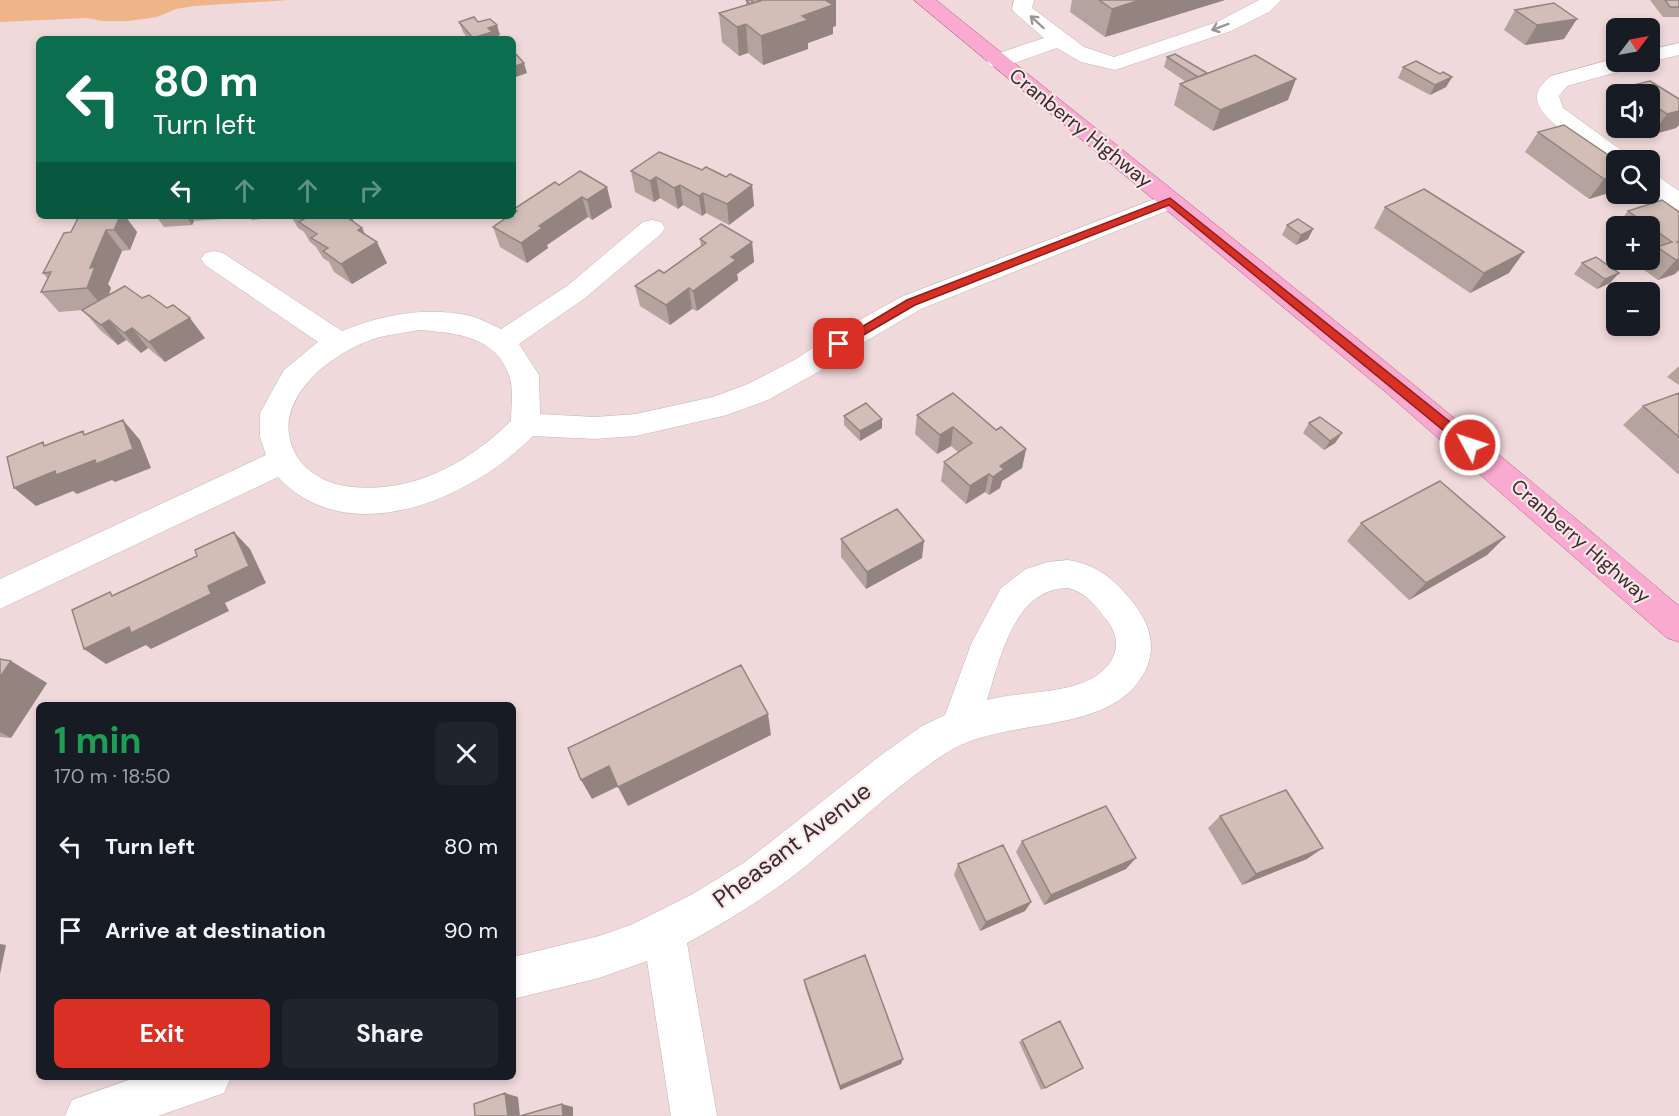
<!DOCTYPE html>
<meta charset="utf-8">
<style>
body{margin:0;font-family:"DM Sans",sans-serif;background:#20242c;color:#f1f3f6;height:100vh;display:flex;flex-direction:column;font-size:22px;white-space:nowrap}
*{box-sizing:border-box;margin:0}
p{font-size:20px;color:#9ea1a6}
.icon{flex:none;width:33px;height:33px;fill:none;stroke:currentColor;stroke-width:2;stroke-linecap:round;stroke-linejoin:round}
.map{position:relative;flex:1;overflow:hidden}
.side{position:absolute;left:36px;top:702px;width:480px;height:378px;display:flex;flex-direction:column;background:#171b24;border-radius:9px;box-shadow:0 3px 9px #0003}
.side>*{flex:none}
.top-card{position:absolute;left:36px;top:36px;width:480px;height:183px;border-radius:9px;box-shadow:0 3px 9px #0003;background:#0b6e4f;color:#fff;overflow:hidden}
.needle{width:39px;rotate:58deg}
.controls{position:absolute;left:1606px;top:18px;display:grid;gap:12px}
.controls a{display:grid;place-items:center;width:54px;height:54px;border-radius:9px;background:#171b24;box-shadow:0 3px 9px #0003;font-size:30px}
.pin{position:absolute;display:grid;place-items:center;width:51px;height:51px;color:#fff;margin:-26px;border-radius:12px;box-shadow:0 3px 9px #0006}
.me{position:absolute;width:66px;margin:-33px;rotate:310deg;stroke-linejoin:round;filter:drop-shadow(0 0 4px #0008)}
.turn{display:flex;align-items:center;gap:21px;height:126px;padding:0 18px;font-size:27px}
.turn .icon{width:78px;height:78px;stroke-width:2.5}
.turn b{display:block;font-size:42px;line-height:51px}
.lanes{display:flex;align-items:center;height:57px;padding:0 18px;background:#0003;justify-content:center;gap:30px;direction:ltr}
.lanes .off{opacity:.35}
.round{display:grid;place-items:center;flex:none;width:63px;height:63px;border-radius:9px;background:#20242c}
.overview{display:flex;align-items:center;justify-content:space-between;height:102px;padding:0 18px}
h1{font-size:36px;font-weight:700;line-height:45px;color:#1e9e55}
.primary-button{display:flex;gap:12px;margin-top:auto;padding:12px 18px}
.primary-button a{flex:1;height:69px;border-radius:9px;background:#d93025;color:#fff;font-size:24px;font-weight:700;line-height:69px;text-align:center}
.primary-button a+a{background:#20242c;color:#f1f3f6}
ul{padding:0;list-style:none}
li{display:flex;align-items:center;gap:18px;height:84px;padding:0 18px}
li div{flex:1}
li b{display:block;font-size:22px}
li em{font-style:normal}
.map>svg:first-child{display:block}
.green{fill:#efb487}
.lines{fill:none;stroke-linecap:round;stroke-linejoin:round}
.minor-casing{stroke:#c8b2b3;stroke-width:1}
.major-casing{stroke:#b35a82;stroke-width:1}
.minor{fill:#fff;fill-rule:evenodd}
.major{fill:#faaad0;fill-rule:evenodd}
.wall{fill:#b5a39d}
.shaded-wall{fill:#938480}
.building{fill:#d2bdb7;stroke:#938480;stroke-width:1.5}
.oneway{stroke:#9a9696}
.route{fill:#d93025;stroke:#8d1f18;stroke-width:1.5}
.labels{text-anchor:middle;stroke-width:4.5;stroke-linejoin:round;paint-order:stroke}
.street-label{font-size:20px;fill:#362d2e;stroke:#fde6e7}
.near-street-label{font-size:24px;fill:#362d2e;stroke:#fde6e7}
</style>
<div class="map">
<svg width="1679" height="1116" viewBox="0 0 1679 1116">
<rect width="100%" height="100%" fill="#f0d9da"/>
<path class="green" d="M0,0H288L194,6L176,9L157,17L128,21H103L86,18L0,22Z"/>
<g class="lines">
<defs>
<path id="minor" d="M1014,0H1034L1032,8L1084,47L1114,57L1217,22L1259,0H1281L1269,12L1231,31L1115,70L1081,62L1057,48L1006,66L998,67L990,66L987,61L990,56L1044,38L1015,13L1012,9Z
M1679,43V55L1650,62H1647H1650V50Z
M1617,58V62H1638L1635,67L1567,86L1559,96L1563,108L1628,155L1632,160H1617V166L1612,165C1594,152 1540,121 1537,100C1535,90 1544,82 1551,76Z
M1650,175L1659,177L1679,191V210L1670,207L1650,193Z
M1170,193L1179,196L1182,201L1179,206L921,309L849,351L818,372L768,400L727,415L636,436L595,439L533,436C472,498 349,553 278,477L0,609V579L266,455L260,437V413L284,370L318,342L205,265L201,259L205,253L214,251L223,253L342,331C381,315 424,307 466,315C478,317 490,324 501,329L567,286L643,222L652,220L661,222L665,228L661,234L585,298L519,344L539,375L540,414L595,417L636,414L713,397L748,384L798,358L829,337L901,297ZM420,330C456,333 495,336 509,375C514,387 511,408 511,421C468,463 414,493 352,487C332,485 310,476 298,458C263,403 333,350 380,337C393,334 407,332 420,330Z
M1068,560C1097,565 1113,578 1131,600C1147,619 1157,643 1147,667C1115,739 1005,714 946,753C898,784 856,825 812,861C773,893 731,919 687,943L717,1116H671L647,961L599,978L513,999V957L599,936L633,924L691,895L745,862L881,755L922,726L945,715L972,642L1001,588L1026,569L1048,562ZM1068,588C1087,592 1098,609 1109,623C1127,649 1108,674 1082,683C1052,694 1018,692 987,700C1000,659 1014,588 1068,588Z
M137,1077H231L224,1093L158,1116H65L72,1100Z"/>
<path id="major" d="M914,0H936C1185,201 1436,398 1679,606V642L1667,638L1389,395Z"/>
</defs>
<use href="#minor" class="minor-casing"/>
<use href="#major" class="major-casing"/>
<use href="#minor" class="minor"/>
<use href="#major" class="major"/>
</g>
<path class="wall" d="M746,0H836V26L833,27V34L808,43V49L763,65L748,53L739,56L722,42L719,13L746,5Z
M1072,0H1225L1105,37L1070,12Z
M1650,0H1679V17H1663Z
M1515,10L1564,39L1525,45L1504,30Z
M459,22H478L500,35L494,37V39H468L463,32Z
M1167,57L1207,73L1288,100L1213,131L1174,105L1180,84L1186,82L1164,67Z
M1403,67L1440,74L1452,77L1446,87L1430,95L1398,78Z
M1650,81L1676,128L1651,135L1641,128H1650V94H1619L1625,87Z
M1617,98V111L1610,107Z
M1564,125L1615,191L1589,199L1525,152L1538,132Z
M702,170L752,185L754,206L729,225L706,213L702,216L683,205L678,209L660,198L654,202L635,192L631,171Z
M559,185L612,207L592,220L588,217L547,245L548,248L527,263L500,247L493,227L515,212L514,209Z
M1385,207L1509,273L1470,293L1374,228Z
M1628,211L1679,212L1675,274L1658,280L1640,267L1646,260H1650V226H1617V236L1612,232Z
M79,216H125L137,232L130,250L122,251L108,284L111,288L109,295L142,298L205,338L165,362L148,348L141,353L126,340L118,345L100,330L83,310L59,312L41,292L48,279L43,273L71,232Z
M156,216H282V217L252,220L250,217L194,221L192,225L164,227Z
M291,216H351L354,223L366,236L387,263L352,284L334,272L329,262L323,258L316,247L310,242L304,232L298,228Z
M1287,225L1313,229L1308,239L1296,245L1282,235Z
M700,239L752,242L754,262L737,274L738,280L697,311L692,309L670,325L640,306L635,286L664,273L701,246Z
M1596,257L1610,283L1597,289L1574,274L1582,263Z
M1679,366V385L1667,377Z
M1679,393V475L1623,425L1643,406Z
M917,415L996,430L1026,449L1022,468L1002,481L1000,488L989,495L985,492L966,504L941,481L944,462L958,452L951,446L937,454L915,434Z
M844,416L882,419V428L860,441L844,425Z
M1309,423L1342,433L1335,443L1324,450L1303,433Z
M1361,523L1505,537L1487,555L1409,600L1347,541Z
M841,539L922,558L866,589L841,557Z
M0,659L47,683L11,738L0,737Z
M1220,816L1307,859L1242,885L1208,828Z
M1022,841L1126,869L1044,905L1016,852Z
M958,864L1031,902L1025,911L980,931L954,875Z
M804,980L901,1064L840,1090L805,987Z
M1022,1040L1083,1068L1041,1090L1019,1042Z"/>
<path class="shaded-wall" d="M829,0H836V26L833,27V34L808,43V49L763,65L761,36L802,16Z
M1140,0H1225L1105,37L1112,9Z
M1577,19L1564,39L1525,45L1537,25Z
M746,24L748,53L739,56L737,27Z
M497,25L500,35L494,37V39H474L473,38L488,28Z
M524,63L527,73L513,78V67Z
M1452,77L1446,87L1430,95L1435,85Z
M1296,79L1288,100L1213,131L1220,110Z
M1679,111V125L1676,128L1651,135L1667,114Z
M1617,175V189L1615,191L1589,199L1604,179Z
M656,177L660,198L654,202L650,181Z
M680,185L683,205L678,209L674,188Z
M752,185L754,206L729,225L727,204Z
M607,187L612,207L592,220L587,200Z
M703,193L706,213L702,216L699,196Z
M582,197L588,217L547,245L548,248L527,263L521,243L539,226Z
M120,216H125L137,232L130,250L114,230Z
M186,216H190L194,221L192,225Z
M340,216H351L358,230L362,228L371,246L377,242L387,263L352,284L341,264Z
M1313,229L1308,239L1296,245L1301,235Z
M106,230L122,251L108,284L111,288L104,308L87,288L90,268Z
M752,242L754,262L737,274L738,280L697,311L693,291L731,257Z
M1524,252L1509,273L1470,293L1484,273Z
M1679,259V270L1675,274L1658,280L1676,260Z
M1619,273L1610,283L1597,289L1605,279Z
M689,288L692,309L670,325L666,305Z
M190,318L205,338L165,362L149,342Z
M109,320L126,340L118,345L101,325Z
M132,328L148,348L141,353L124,333Z
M882,419V428L860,441V431Z
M123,420L140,440L151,468L115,482L112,480L77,494L73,491L36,506L14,488L55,471Z
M953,427L951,446L937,454L940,435Z
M1342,433L1335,443L1324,450L1330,441Z
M1026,449L1022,468L1002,481L1000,488L989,495L993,477L1000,466Z
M989,474L985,492L966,504L970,486Z
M234,532L250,549L266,583L225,603L229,611L151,649L146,645L106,664L84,649L208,586Z
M1505,537L1487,555L1409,600L1426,583Z
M924,541L922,558L866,589L867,572Z
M11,661L47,683L11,738L0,732V677Z
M768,714L771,735L628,806L618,787Z
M609,766L619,786L592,799L581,780Z
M1323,848L1307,859L1242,885L1256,874Z
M1136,858L1126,869L1044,905L1051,895Z
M1031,902L1025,911L980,931L986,922Z
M0,944L6,945L0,974Z
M903,1059L901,1064L840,1090V1086Z
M505,1093L518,1097L520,1116H508Z
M562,1104L573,1107V1116H563Z"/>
<path class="building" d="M746,0H752V3L750,4Z
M758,0H829L827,1L833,5L802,16L808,20L761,36L746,24L737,27L719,13L760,1Z
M1099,0H1140L1112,9Z
M1665,0H1679V7H1670Z
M1554,3L1577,19L1537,25L1515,10Z
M474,17L478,22L490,19L497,25L488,28L492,32L473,38L459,22Z
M513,51L524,63L513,67Z
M1175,54L1207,73L1198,77L1167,57Z
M1255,55L1296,79L1220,110L1180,84Z
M1416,61L1440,74L1443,72L1452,77L1435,85L1403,67Z
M1650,81L1679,99V111L1667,114L1650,103V94H1637L1625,87Z
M1564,125L1617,161V175L1604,179L1538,132Z
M659,152L702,170L706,167L726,177L730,174L752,185L727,204L703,193L699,196L680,185L674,188L656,177L650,181L631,171Z
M580,171L607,187L587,200L582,197L539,226L542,228L521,243L493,227L509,216H513V214L517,211L514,209L555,182L559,185Z
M1424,189L1524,252L1484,273L1385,207Z
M1662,200L1679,212V241L1677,242L1679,244V259L1676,260L1657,247L1672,242L1628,211Z
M79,216H120L114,230H106L90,268L95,267L87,288L41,292L51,272L43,273L64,233L71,232Z
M300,216H345L362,228L358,230L377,242L341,264L323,251L328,248L311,238L317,234L299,222L304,219Z
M1298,219L1313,229L1301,235L1287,225Z
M721,224L752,242L731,257L736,260L693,291L689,288L666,305L635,286L659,270L664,273L706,243L700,239Z
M1596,257L1619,273L1605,279L1582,263Z
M125,286L142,298L149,295L167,308L173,305L190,318L149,342L132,328L124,333L109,320L101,325L82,310Z
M953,393L996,430L1001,427L1026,449L1000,466L1004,469L993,477L989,474L970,486L944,462L972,443L953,427L940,435L917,415Z
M1679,393V437L1643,406Z
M866,403L882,419L860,431L844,416Z
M1320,417L1342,433L1330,441L1309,423Z
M123,420L133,449L96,464L95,460L56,475L55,471L14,488L7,457L43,442L44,446L83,431L84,435Z
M1440,481L1505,537L1426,583L1361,523Z
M897,509L924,541L867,572L841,539Z
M234,532L249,566L208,586L211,594L131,633L129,627L84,649L72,610L110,592L112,596L197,556L195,550Z
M0,659L11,661L0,677Z
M741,665L768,714L618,787L609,766L581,780L568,748Z
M1286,790L1323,848L1256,874L1220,816Z
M1106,806L1136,858L1051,895L1022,841Z
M1003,845L1031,902L986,922L958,864Z
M865,955L903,1059L840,1086L804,980Z
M1060,1021L1083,1068L1045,1088L1022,1040Z
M505,1093L508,1116H475L474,1104Z
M562,1104L563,1116H520Z"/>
<defs><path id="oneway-shaft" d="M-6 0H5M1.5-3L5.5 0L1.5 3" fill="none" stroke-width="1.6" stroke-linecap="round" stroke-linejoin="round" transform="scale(1.5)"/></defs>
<g class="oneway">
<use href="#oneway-shaft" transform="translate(1037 22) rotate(-138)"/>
<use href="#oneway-shaft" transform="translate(1220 27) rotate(160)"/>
</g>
<path class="route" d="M1170,198L1475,442L1476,445L1475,449H1466L1169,205L915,305L843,347H835L833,344L907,300Z"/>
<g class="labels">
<g class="street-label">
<text transform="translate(1081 128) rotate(39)" y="7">Cranberry Highway</text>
<text transform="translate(1581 541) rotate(41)" y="7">Cranberry Highway</text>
</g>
<g class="near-street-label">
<text transform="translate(792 845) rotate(-37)" y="8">Pheasant Avenue</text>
</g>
</g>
</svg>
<div class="controls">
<a><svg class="needle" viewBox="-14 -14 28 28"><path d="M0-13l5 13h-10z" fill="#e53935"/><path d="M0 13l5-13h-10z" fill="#9ea1a6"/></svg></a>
<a><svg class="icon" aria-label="sound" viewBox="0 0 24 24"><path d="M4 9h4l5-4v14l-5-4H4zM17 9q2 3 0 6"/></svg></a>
<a><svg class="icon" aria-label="search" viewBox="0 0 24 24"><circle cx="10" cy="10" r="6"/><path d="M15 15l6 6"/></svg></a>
<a>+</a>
<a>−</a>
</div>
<div class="pin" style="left:839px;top:344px;background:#d93025"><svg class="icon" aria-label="arrive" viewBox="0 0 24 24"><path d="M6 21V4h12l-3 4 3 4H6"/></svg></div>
<svg class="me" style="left:1470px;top:445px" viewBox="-20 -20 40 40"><circle r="17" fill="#d93025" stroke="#fff" stroke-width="3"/><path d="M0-11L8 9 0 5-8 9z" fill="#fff"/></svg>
<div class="top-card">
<div class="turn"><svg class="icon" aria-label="left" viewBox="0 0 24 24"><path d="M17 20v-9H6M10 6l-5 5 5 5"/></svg><div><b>80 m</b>Turn left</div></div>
<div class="lanes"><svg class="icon" aria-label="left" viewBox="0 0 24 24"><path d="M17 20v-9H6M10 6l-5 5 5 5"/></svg><svg class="icon off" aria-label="ahead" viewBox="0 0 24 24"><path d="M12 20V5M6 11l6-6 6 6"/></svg><svg class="icon off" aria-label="ahead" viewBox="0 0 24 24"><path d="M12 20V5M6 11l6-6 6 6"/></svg><svg class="icon off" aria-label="right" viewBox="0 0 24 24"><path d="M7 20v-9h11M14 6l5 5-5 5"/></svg></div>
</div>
<section class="side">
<div class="overview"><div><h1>1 min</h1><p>170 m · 18:50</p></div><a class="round"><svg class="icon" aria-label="close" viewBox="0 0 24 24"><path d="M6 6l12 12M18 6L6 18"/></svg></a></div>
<ul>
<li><svg class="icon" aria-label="left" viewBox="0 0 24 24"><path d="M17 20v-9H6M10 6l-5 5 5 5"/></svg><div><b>Turn left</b></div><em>80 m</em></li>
<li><svg class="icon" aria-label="arrive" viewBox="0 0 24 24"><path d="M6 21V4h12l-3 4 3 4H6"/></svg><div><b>Arrive at destination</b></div><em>90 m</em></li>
</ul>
<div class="primary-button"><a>Exit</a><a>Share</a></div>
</section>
</div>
